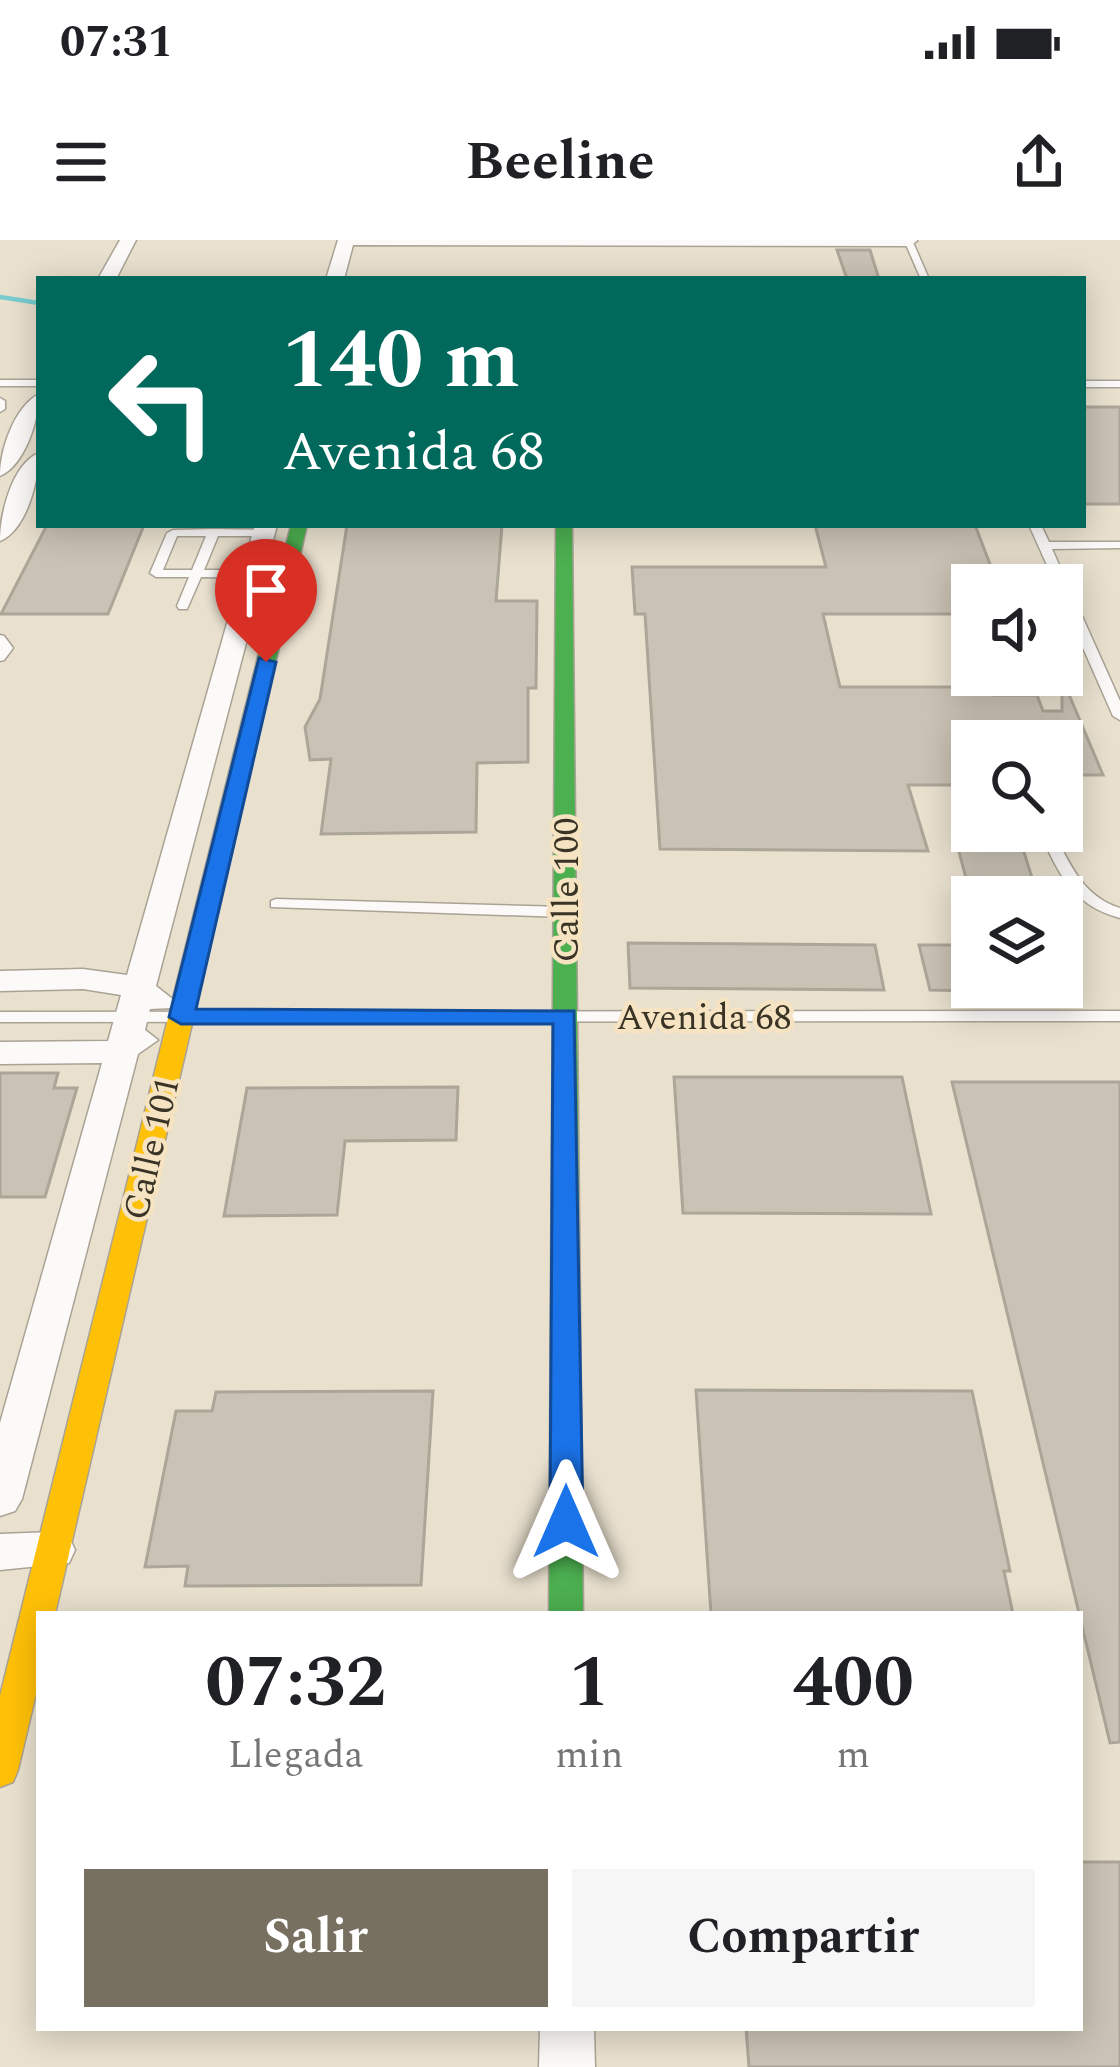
<!DOCTYPE html>
<html lang="es">
<style>
body{margin:0;font-family:Spectral,serif;background:#f6f6f6;color:#202124;height:100vh;display:flex;flex-direction:column;font-size:45px;white-space:nowrap}
*{box-sizing:border-box;margin:0}
p{font-size:39px;color:#757577}
.icon{flex:none;width:66px;height:66px;fill:none;stroke:currentColor;stroke-width:2;stroke-linecap:round;stroke-linejoin:round}
.map{position:relative;flex:1;overflow:hidden}
.sheet{position:absolute;left:36px;top:1371px;width:1047px;height:420px;display:flex;flex-direction:column;background:#fff;border-radius:0px;box-shadow:0 6px 30px #0003}
.sheet>*{flex:none}
.hud{position:absolute;left:36px;top:36px;width:1050px;height:252px;border-radius:0px;box-shadow:0 6px 30px #0003;background:#00695c;color:#fff;overflow:hidden}
.controls{position:absolute;left:951px;top:324px;display:grid;gap:24px}
.controls a{display:grid;place-items:center;width:132px;height:132px;border-radius:0px;background:#fff;box-shadow:0 6px 30px #0003;font-size:60px}
.pin{position:absolute;display:grid;place-items:center;width:102px;height:102px;color:#fff;margin:-123px -51px;border-radius:50% 50% 50% 0;rotate:-45deg;box-shadow:0 0 12px #0007}
.pin .icon{rotate:45deg}
.me{position:absolute;width:132px;margin:-66px;rotate:0deg;stroke-linejoin:round;filter:drop-shadow(0 0 9px #0008)}
.turn{display:flex;align-items:center;gap:42px;height:252px;padding:0 48px;font-size:54px}
.turn .icon{width:156px;height:156px;stroke-width:2.5}
.turn b{display:block;font-size:84px;line-height:102px}
.eta{display:flex;justify-content:space-evenly;align-items:center;height:204px;text-align:center}
.eta b{font-size:72px;font-weight:700;line-height:84px}
.primary-button{display:flex;gap:24px;margin-top:auto;padding:24px 48px}
.primary-button a{flex:1;height:138px;border-radius:0px;background:#777061;color:#fff;font-size:48px;font-weight:700;line-height:138px;text-align:center}
.primary-button a+a{background:#f6f6f6;color:#202124}
.status{display:flex;justify-content:space-between;align-items:center;height:84px;padding:0 60px;background:#fff;direction:ltr}
.status svg{height:33px;fill:currentColor}
header{display:flex;justify-content:space-between;align-items:center;height:156px;padding:0 48px;background:#fff;font-size:54px;font-weight:700}
.map>svg:first-child{display:block}
.lines{fill:none;stroke-linecap:round;stroke-linejoin:round}
.stream{stroke:#79cccf;stroke-width:4.5}
.building{fill:#cac2b4;stroke:#aca698;stroke-width:3}
.lane-casing{stroke:#aaa395;stroke-width:3}
.street-casing{stroke:#aaa395;stroke-width:3}
.fast-casing{stroke:#aaa395;stroke-width:3}
.slow-casing{stroke:#aaa395;stroke-width:3}
.lane{fill:#fcfaf8;fill-rule:evenodd}
.street{fill:#fcfaf8;fill-rule:evenodd}
.fast{fill:#4caf50;fill-rule:evenodd}
.slow{fill:#ffc107;fill-rule:evenodd}
.route{fill:#1a73e8;stroke:#114b97;stroke-width:3}
.labels{text-anchor:middle;stroke-width:9;stroke-linejoin:round;paint-order:stroke}
.street-label{font-size:36px;fill:#3a3426;stroke:#f5e3c2}
</style>
<div class="status"><b>07:31</b><svg viewBox="0 0 49 12"><path d="M0 12V9h3v3zM5 12V6h3v6zM10 12V3h3v9zM15 12V0h3v12zM26 1h20v11H26zM47 4h2v5h-2z"/></svg></div>
<header><svg class="icon" aria-label="menu" viewBox="0 0 24 24"><path d="M4 6h16M4 12h16M4 18h16"/></svg>Beeline<svg class="icon" aria-label="share" viewBox="0 0 24 24"><path d="M12 15V3M7 8l5-5 5 5M5 13v7h14v-7"/></svg></header>
<div class="map">
<svg width="1120" height="1827" viewBox="0 0 1120 1827">
<rect width="100%" height="100%" fill="#e9e0ce"/>
<g class="lines">
<path class="stream" d="M0,57L39,63"/>
</g>
<path class="building" d="M837,10H870L879,39H847Z
M1083,167H1120V264H1083Z
M47,285H144L108,374H1Z
M347,285H502L496,361H537L536,448H528V522L477,523L476,592L321,594L331,519L310,520L305,487L320,459Z
M815,285H975L998,345H972V374H823L840,447H990L994,455H1037L1043,471H1062V438L1103,535H1062V501H972V545H908L928,611L660,609L645,374H635L632,327H826Z
M958,608L1023,609L1038,657H971Z
M628,703L875,705L884,750L630,748Z
M919,705H972V751L930,750Z
M0,833H58L54,848H77L45,957H0Z
M674,837H902L931,974L683,973Z
M952,842H1120V1502L1110,1503Z
M458,847L456,900L345,901L337,975L224,976L247,848Z
M696,1150L972,1151L1010,1331H1004L1013,1374H711Z
M433,1151L421,1345L185,1346L188,1326L145,1327L176,1171H212L216,1152Z
M1080,1622H1120V1827H749L746,1788H1080Z"/>
<g class="lines">
<defs>
<path id="lane" d="M904,0H912L929,39H921Z
M0,140H39V146H0Z
M1083,141H1120V147H1083Z
M0,158L5,161V169L0,172Z
M1029,285H1041L1049,302H1120V308L1052,309L1120,461V480L1113,476L1062,360V345H1056Z
M214,289L264,290L270,293L264,296H218L204,330H287L293,334L287,338L201,337L187,369H179L177,366L189,337H156L150,333L167,293L173,290ZM177,296H206L192,330H163Z
M0,395L4,396L13,408L4,420L0,421Z
M1039,591H1053C1069,623 1083,657 1120,668V678C1071,665 1059,633 1039,591Z
M276,659L565,667L573,672L565,677L271,667V661Z
M1120,771V781L0,782V772Z"/>
<path id="street" d="M120,0H136L116,39H98Z
M338,0H917V1L909,6L353,5L344,39H326Z
M39,154C39,180 25,225 0,236C0,210 14,167 39,154Z
M39,213C39,239 27,290 0,301C0,274 12,224 39,213Z
M255,285H277L156,746L175,761L171,768L150,769L145,790L158,800L138,814L22,1259L15,1271L0,1276V1183L102,823L0,824V802L108,801L121,755L83,749L0,751V731L83,729L127,735Z
M53,1292L69,1297L75,1310L69,1323L0,1330V1294Z
M540,1788H594L595,1827H539Z"/>
<path id="fast" d="M291,285H307L240,577L229,583L218,577Z
M556,285H572L583,1374H549Z"/>
<path id="slow" d="M229,571L240,577L55,1374H39V1441L18,1530L13,1542L0,1547V1456L218,577Z"/>
</defs>
<use href="#lane" class="lane-casing"/>
<use href="#street" class="street-casing"/>
<use href="#fast" class="fast-casing"/>
<use href="#slow" class="slow-casing"/>
<use href="#lane" class="lane"/>
<use href="#street" class="street"/>
<use href="#fast" class="fast"/>
<use href="#slow" class="slow"/>
</g>
<path class="route" d="M259,418L276,422L196,769L574,771L583,1282L578,1291H555L550,1282L553,784H181L169,777Z"/>
<g class="labels">
<g class="street-label">
<text transform="translate(565 650) rotate(-90)" y="13">Calle 100</text>
<text x="704" y="789">Avenida 68</text>
<text transform="translate(150 908) rotate(-77)" y="13">Calle 101</text>
</g>
</g>
</svg>
<div class="controls">
<a><svg class="icon" aria-label="sound" viewBox="0 0 24 24"><path d="M4 9h4l5-4v14l-5-4H4zM17 9q2 3 0 6"/></svg></a>
<a><svg class="icon" aria-label="search" viewBox="0 0 24 24"><circle cx="10" cy="10" r="6"/><path d="M15 15l6 6"/></svg></a>
<a><svg class="icon" aria-label="layers" viewBox="0 0 24 24"><path d="M12 4l9 5-9 5-9-5zM3 14l9 5 9-5"/></svg></a>
</div>
<div class="pin" style="left:266px;top:422px;background:#d93025"><svg class="icon" aria-label="arrive" viewBox="0 0 24 24"><path d="M6 21V4h12l-3 4 3 4H6"/></svg></div>
<svg class="me" style="left:566px;top:1282px" viewBox="-20 -20 40 40"><path d="M0-17L14 15 0 8-14 15z" fill="#1a73e8" stroke="#fff" stroke-width="4"/></svg>
<div class="hud">
<div class="turn"><svg class="icon" aria-label="left" viewBox="0 0 24 24"><path d="M17 20v-9H6M10 6l-5 5 5 5"/></svg><div><b>140 m</b>Avenida 68</div></div>
</div>
<section class="sheet">
<div class="eta">
<div><b>07:32</b><p>Llegada</p></div>
<div><b>1</b><p>min</p></div>
<div><b>400</b><p>m</p></div>
</div>
<div class="primary-button"><a>Salir</a><a>Compartir</a></div>
</section>
</div>
